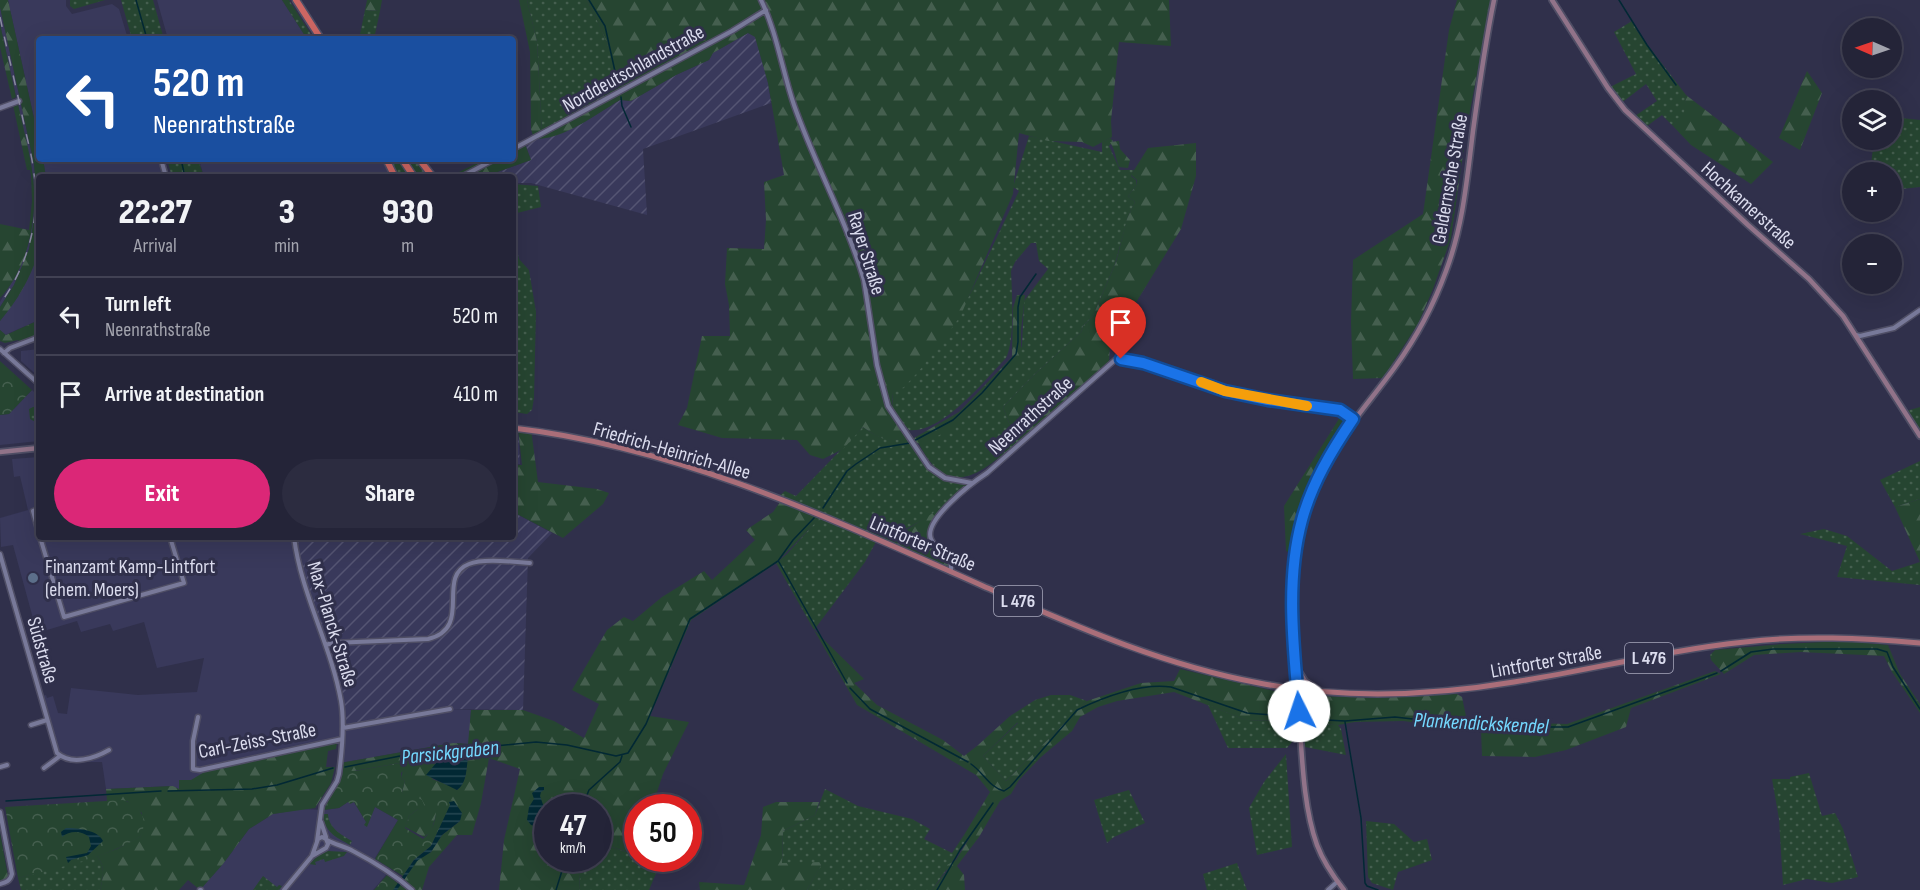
<!DOCTYPE html>
<meta charset="utf-8">
<style>
body{margin:0;font-family:"Sofia Sans Condensed",sans-serif;background:#2c2c40;color:#f1f3f6;height:100vh;display:flex;flex-direction:column;font-size:22px;white-space:nowrap}
*{box-sizing:border-box;margin:0}
p{font-size:20px;color:#a3a4ae}
.icon{flex:none;width:33px;height:33px;fill:none;stroke:currentColor;stroke-width:2;stroke-linecap:round;stroke-linejoin:round}
.map{position:relative;flex:1;overflow:hidden}
.panel{position:absolute;left:36px;top:174px;width:480px;height:366px;display:flex;flex-direction:column;background:#242438;border-radius:6px;box-shadow:0 6px 24px #0002,0 0 0 2px #414153}
.panel>*{flex:none}
.hud{position:absolute;left:36px;top:36px;width:480px;height:126px;border-radius:6px;box-shadow:0 6px 24px #0002,0 0 0 2px #414153;background:#1a4fa0;color:#fff;overflow:hidden}
.needle{width:39px;rotate:272deg}
.controls{position:absolute;left:1842px;top:18px;display:grid;gap:12px}
.controls a{display:grid;place-items:center;width:60px;height:60px;border-radius:50%;background:#242438;box-shadow:0 6px 24px #0002,0 0 0 2px #414153;font-size:30px}
.speed{position:absolute;left:534px;top:794px;display:flex;gap:12px;font-size:30px;font-weight:700;text-align:center}
.speed>*{display:grid;place-content:center;width:78px;height:78px;border-radius:50%;background:#242438;box-shadow:0 6px 24px #0002,0 0 0 2px #414153;line-height:1}
.speed small{font-size:15px;font-weight:400}
.speed .limit{border:9px solid #d22;background:#fff;color:#111}
.pin{position:absolute;display:grid;place-items:center;width:51px;height:51px;color:#fff;margin:-62px -26px;border-radius:50% 50% 50% 0;rotate:-45deg;box-shadow:0 0 6px #0007}
.pin .icon{rotate:45deg}
.me{position:absolute;width:66px;margin:-33px;rotate:356deg;stroke-linejoin:round;filter:drop-shadow(0 0 4px #0008)}
.turn{display:flex;align-items:center;gap:21px;height:126px;padding:0 18px;font-size:27px}
.turn .icon{width:78px;height:78px;stroke-width:2.5}
.turn b{display:block;font-size:42px;line-height:51px}
.eta{display:flex;justify-content:space-evenly;align-items:center;height:102px;text-align:center}
.eta b{font-size:36px;font-weight:800;line-height:42px}
.action{display:flex;gap:12px;margin-top:auto;padding:12px 18px}
.action a{flex:1;height:69px;border-radius:36px;background:#db2777;color:#fff;font-size:24px;font-weight:800;line-height:69px;text-align:center}
.action a+a{background:#2c2c40;color:#f1f3f6}
ul{padding:0;list-style:none}
li{display:flex;align-items:center;gap:18px;height:78px;padding:0 18px;border-top:2px solid #414153}
li div{flex:1}
li b{display:block;font-size:22px}
li em{font-style:normal}
.map>svg:first-child{display:block}
.built{fill:#39395b}
.industrial{fill:url(#industrial-furrows)}
.grass{fill:url(#grass-dots)}
.forest{fill:url(#forest-firs);fill-rule:evenodd}
.park{fill:url(#park-crowns)}
.water{fill:url(#water-rules)}
.lines{fill:none;stroke-linecap:round;stroke-linejoin:round}
.stream{stroke:#022834;stroke-width:1.5}
.street-casing{stroke:#4f4e65;stroke-width:7}
.secondary-casing{stroke:#4f4e65;stroke-width:8}
.primary-casing{stroke:#4f4e65;stroke-width:8}
.highway-casing{stroke:#4f4e65;stroke-width:9}
.street{stroke:#787999;stroke-width:4}
.secondary{stroke:#917389;stroke-width:4.5}
.primary{stroke:#aa6e79;stroke-width:5}
.highway{stroke:#cc6663;stroke-width:6}
.rail{stroke:#8b8ca2;stroke-width:1.5;stroke-dasharray:10 10;stroke-linecap:butt}
.route-casing{stroke:#114b97;stroke-width:15}
.route{stroke:#1a73e8;stroke-width:10}
.slow{stroke:#f59e0b;stroke-width:10}
.service-dot{fill:#5c6f8a;stroke:#30304b;stroke-width:2}
.labels{text-anchor:middle;stroke-width:6;stroke-linejoin:round;paint-order:stroke}
.shield{fill:#30304b;stroke:#a8a8bd;stroke-width:1.5}
.shield-label{font-size:18px;font-weight:bold;fill:#dbdcee}
.street-label{font-size:20px;fill:#dbdcee;stroke:#30304b}
.poi-label{font-size:20px;fill:#dbdcee;stroke:#30304b;text-anchor:start}
.water-label{font-size:21px;font-style:italic;fill:#74d9ff;stroke:#30304b}
</style>
<div class="map">
<svg width="1920" height="890" viewBox="0 0 1920 890">
<defs>
<pattern id="industrial-furrows" width="10" height="10" patternUnits="userSpaceOnUse" patternTransform="scale(1.5)"><rect width="10" height="10" fill="#39395b"/><path d="M-1 1l2-2M0 10L10 0M9 11l2-2" fill="none" stroke="#555573"/></pattern>
<pattern id="grass-dots" width="8" height="8" patternUnits="userSpaceOnUse" patternTransform="scale(1.5)"><rect width="8" height="8" fill="#264531"/><path d="M2 2h.1M6 6h.1" fill="none" stroke="#455f4f" stroke-width="1.8" stroke-linecap="round"/></pattern>
<pattern id="forest-firs" width="22" height="20" patternUnits="userSpaceOnUse" patternTransform="scale(1.5)"><rect width="22" height="20" fill="#264531"/><path d="M5 1l3.5 6h-7zM16 11l3.5 6h-7z" fill="#455f4f"/></pattern>
<pattern id="park-crowns" width="20" height="18" patternUnits="userSpaceOnUse" patternTransform="scale(1.5)"><rect width="20" height="18" fill="#264531"/><path d="M2 6a3 3 0 1 1 6 0M12 15a3 3 0 1 1 6 0" fill="none" stroke="#455f4f"/></pattern>
<pattern id="water-rules" width="6" height="5" patternUnits="userSpaceOnUse" patternTransform="scale(1.5)"><rect width="6" height="5" fill="#022834"/><path d="M0 2.5h6" fill="none" stroke="#264752"/></pattern>
</defs>
<rect width="100%" height="100%" fill="#30304b"/>
<path class="built" d="M8,0H66V6L72,14L112,4L119,9L128,39H39V141Z
M157,0H282L307,39H168Z
M0,7L34,164L37,200L32,239L25,262L14,285L0,307V302L15,276L27,247L32,225L34,203L31,165L0,24Z
M43,159H158L163,177H46Z
M199,159H381L391,177H204Z
M39,251V320L5,335L0,330V321L21,292Z
M39,349V377L21,361V351Z
M32,390L39,397V441L0,445V415L9,414Z
M39,457V537H297L450,709L471,710L469,744L453,743L340,763L342,740L211,768L179,790L173,786L106,789L102,762H77L61,759L53,749L38,697L46,695L47,698L53,696L58,713L67,714L71,688L138,695L197,692L204,658L157,668L144,622L113,631L110,624L81,632L77,621L37,633L13,545L1,547L0,518L28,510L20,476L14,477L12,459Z
M348,802H354L366,822V827L375,807L398,820L375,858L391,869L373,890H197L198,888L200,889L223,864L249,829L273,814L302,809L324,810L339,808Z"/>
<path class="industrial" d="M748,33L755,36L768,83L771,103L643,149L647,215L531,183H513V177H483L531,160L525,144L534,138L581,124L620,100L631,101L676,75L709,60L713,53Z
M513,428H518L520,464H513Z
M513,512L552,533L528,558L523,710L450,709L343,728L337,678L307,592L294,537H513Z"/>
<path class="grass" d="M70,0H105L74,9L70,6Z
M121,0H153L164,39H132Z
M282,0H289L314,39H307Z
M527,0H587C595,17 626,71 610,88C607,92 599,95 594,98L597,104L542,134L537,42Z
M365,10L380,11L374,39H359Z
M1632,21L1637,31L1686,95L1685,113L1673,126L1662,115L1643,129L1632,118L1657,101L1646,84L1620,104L1608,88L1636,74L1614,32Z
M1892,117L1920,120V187L1892,190V172H1870L1874,140H1892Z
M1029,136L1102,152V142L1110,138L1113,141L1109,146L1120,170H1134L1131,176L1136,180V186L1128,196L1135,202L1128,217L1115,264L1093,316L1083,326L1081,332L1035,374L1003,407L1009,423L1023,437C986,469 950,507 918,442L957,421L1011,368L1022,346L1024,301L1048,269L1039,261L1036,243H1031L1015,262L1011,271C1012,292 1015,341 1006,358C985,380 942,434 909,430L892,410L893,393L958,315L970,294L1019,191L1013,187Z
M167,159H198L204,177H172Z
M389,159H397L409,177H399Z
M407,159H415L429,177H419Z
M513,184L538,186L541,207L513,214Z
M513,232L519,259L529,270L536,312L534,398L532,410L527,414L513,412Z
M39,404V424L30,419L29,409Z
M1920,407V432L1906,411Z
M863,427C881,440 889,442 910,437C932,471 931,475 972,483C943,509 915,528 877,540L865,562L814,630L776,563L787,554L821,516L778,497L785,491L796,496Z
M1920,461V499L1895,507L1880,480Z
M1824,529L1847,536L1892,571L1920,562V585L1837,577L1847,546L1800,534Z
M1051,695H1070L1087,701L1006,781L983,756L1018,723L1010,716L1035,700Z
M1208,705L1246,720L1286,721L1296,728L1305,724L1338,725L1341,729L1346,755L1305,747L1304,737L1298,735L1287,748H1228Z
M1286,754L1292,847L1257,855L1249,808L1264,782Z
M1809,773L1822,816L1835,813L1843,829L1858,877L1832,883L1807,879L1783,885L1779,819L1772,779H1790V777Z
M825,789L858,806L912,819L930,829L924,839L952,853L964,835L969,838L932,890H807L822,863H782L783,831L815,815Z
M1129,790L1145,823L1114,837L1107,843L1094,800Z
M323,814H328C329,828 340,834 352,841L350,845C336,837 324,832 323,814Z
M1366,821L1394,824L1414,842L1427,839L1432,860L1398,872L1393,890L1372,883L1368,877Z
M599,843L630,853L636,844L638,858H650L660,864L649,890H579L580,873L578,858H598Z
M328,851L347,852L344,856L325,862L324,859L315,862L316,865L309,864L319,855Z
M97,856C106,867 103,878 100,890H21L18,878Z
M1237,863L1247,890H1207L1203,874Z
M263,876L277,887L279,885L282,886L279,890H253Z"/>
<path class="forest" d="M0,0H8L39,141V159H43L46,177H39V251C31,277 18,300 0,321V307L14,285L29,249L37,200L34,164L0,7Z
M367,0H382L380,11L365,10Z
M519,0H527L537,42L542,133L597,103L594,98C599,95 606,92 610,88C626,72 595,17 587,0H1169L1171,46L1119,42L1111,121L1112,137L1093,147L1082,142L1048,141L1019,133L1013,194L960,317L919,371L904,387L893,393L891,411L910,437C889,443 881,440 863,427L843,449L823,459L810,455L797,440L722,438L678,425L687,408L702,336H730L729,305L725,284L727,248L764,249L766,220L764,182L784,175L768,83L755,37L748,33L713,53L709,60L676,75L631,101L620,100C595,115 563,140 534,139L531,129L530,52Z
M1457,0H1491L1467,127L1451,238L1433,289L1418,324L1383,378L1353,379L1351,322L1353,260L1423,214L1449,30Z
M0,24L16,97L12,99L0,47Z
M1807,71L1822,93L1800,150L1779,138Z
M1686,95L1773,162L1751,184L1691,145L1673,126L1684,113Z
M18,104C23,128 30,152 33,177C38,218 28,269 0,298V224L29,230L32,201L31,175L30,170H27L13,105Z
M1119,141L1120,149L1130,160L1128,168L1119,167C1115,157 1116,152 1110,142Z
M516,142L525,144L531,160L483,177H449L485,159H513V144Z
M1196,143V176L1181,229L1110,345L1109,363L1024,438L1009,423L1003,407L1035,374L1081,332L1083,326L1093,316L1116,262L1127,219L1135,202L1128,196L1136,186L1137,180L1131,175L1148,148Z
M1017,295H1025L1021,329V362L1007,376L996,389L985,396L978,405L969,410L962,422L924,444L917,443L914,438L959,412L1012,357L1013,308Z
M39,320V336L20,342L18,340L5,343L0,341V330L6,335Z
M1342,414L1347,421L1317,471L1305,502L1291,553L1286,551L1284,506Z
M518,429H531L538,482L597,489L609,493L603,504L563,538L513,512V465H522Z
M782,499L822,516L776,563L691,620L650,716L689,722L663,774L652,807H638L637,839L631,853L599,843L598,807H548V858H578L580,873L579,890H499L504,840L520,769L489,758L481,803L472,835H457L429,867L422,890H414L404,880L417,860L431,852L442,835L460,821L437,811L431,832L424,837L405,827L409,816L418,809L402,792L405,781L401,778L405,762L348,772L339,770L340,763L453,743L468,744L471,710H523L554,721L584,738L599,704L572,690L607,630L624,617L633,621L662,597L704,571L712,580L755,540L746,530L773,512ZM467,759C466,770 467,782 457,790L451,786L432,779L448,760Z
M1920,499V562L1895,507Z
M950,502L930,532L932,541L951,559V572L877,540L903,532Z
M814,630L864,679L854,683L877,705L943,740L964,756L977,746L1010,716L1018,722L983,756L1006,781L1087,701L1141,683L1174,681L1180,669L1291,695L1375,698L1457,694L1462,697L1467,721L1567,724L1715,671L1721,674L1631,708L1626,727L1566,750L1535,757L1482,756L1481,730L1403,721L1355,722L1338,725L1305,724L1296,728L1286,721L1246,720L1174,692L1117,701L1098,707L1080,717L1072,731L1041,757L1019,780L1011,794L1000,801L979,837L957,866L964,875L965,890H932L947,871V865L956,860L969,839L964,835L990,792L976,775L857,705Z
M1846,641L1888,645L1900,674L1920,704V713L1892,672L1884,656L1801,652L1754,655L1724,674L1711,660L1710,655L1715,650L1782,644Z
M337,743L336,749L328,751L326,767H335L331,783L315,808L273,814L249,829L223,864L200,890L188,880L179,890H100C103,878 106,867 97,856L117,849L141,836L142,813L127,801H107L106,789L173,786L179,789V780H191L211,768L242,763Z
M776,802H819L815,815L783,831L782,863L823,862L807,890H700L699,882L744,885L761,835L763,807Z
M0,833L8,876L7,880L0,881Z"/>
<path class="park" d="M0,361L32,390L9,414L0,415Z
M405,762L407,767L401,773V778L405,781L402,792L409,797L415,796L422,800L425,807L423,809H418L409,816L405,828L423,839C436,829 437,813 436,797L454,801L449,802L450,806L447,809L446,815L431,846L414,860L403,876L375,859L398,820L375,807L367,827L364,825L366,822L354,802L350,804L348,802L339,808L324,810C329,796 340,786 343,771H355Z
M123,800C141,806 148,818 141,836C104,859 60,867 18,878L5,807Z
M387,875L407,890H374Z"/>
<path class="water" d="M468,758C466,770 467,783 457,790L426,775L437,762Z
M539,787H544V790L541,792L540,796L547,816L543,825L538,827L531,825L527,820L529,807L534,799L532,793Z
M454,801L462,813L460,821L442,835L431,852L417,861L397,890H393L414,860L431,846L450,805L449,802Z
M66,828C78,828 98,830 103,841L88,855L71,860L68,863L66,857L87,853L91,846L89,837C81,830 69,831 62,837L61,832Z"/>
<g class="lines">
<path class="stream" d="M136,0L147,39
M589,0L605,26L618,85
M1619,0L1647,45L1676,85
M621,97L622,106L631,127
M181,159L185,177
M823,508L847,471L856,464L880,448L910,443L953,420L982,393L1016,354L1018,342V307L1020,297L1036,274
M779,562L847,683
M1721,671L1751,652L1773,649H1877L1887,652L1893,667L1920,709
M850,688L870,709L968,762
M1307,719L1345,721L1395,717L1484,727H1568L1717,673
M1345,722L1361,818L1365,883L1367,886L1378,890
M971,764C983,772 990,788 1004,791L1010,787L1077,710C1104,697 1141,683 1171,687L1247,713L1295,717
M345,767L405,755L536,742L567,745L616,756L628,753L646,724L690,619L778,561L793,540L814,518
M168,791L252,789L277,785L333,768
M6,801L161,791
M582,807L589,790L620,762L622,756
M556,890L566,858
M937,890L960,850L993,803"/>
<defs>
<path id="street" d="M761,0C777,33 782,70 794,105C815,165 846,219 864,280L877,365L888,406L929,467L945,478L972,483
M0,108L19,101
M513,149L732,31L766,10
M161,159L166,177
M461,177L495,159
M1856,335L1860,336L1894,328L1920,310
M0,349L39,384
M4,353L10,348L39,337
M39,509L33,511L39,533
M40,537L64,617L184,583L170,537
M294,537C301,594 331,645 341,701C345,724 342,751 339,774L337,781L322,805L317,841
M0,554L57,753C72,766 95,758 109,750
M951,572V559C945,552 934,547 931,539C923,520 973,482 987,473L1115,360C1138,354 1199,383 1224,391C1245,396 1267,400 1288,403C1309,406 1336,405 1353,419
M326,645L332,643L428,639C474,628 435,577 469,564C483,558 514,562 530,563
M198,717L193,741V769L200,770L342,739
M31,725L47,720
M343,728L450,709
M0,767L7,765
M44,768L60,756
M0,812L12,874C10,881 7,882 0,884
M321,822L326,837
M327,840C336,845 344,846 353,851C374,862 394,874 412,890
M200,890H201
M284,890L312,856L326,848L328,844L326,839L322,837L318,839L312,856
M1328,890L1337,882"/>
<path id="secondary" d="M1552,0L1608,88L1625,110L1748,225L1809,279L1843,316L1920,436
M0,452L39,448
M1298,670L1305,681L1319,690
M1344,890C1333,876 1323,861 1317,845C1303,806 1302,755 1299,714C1294,637 1283,557 1315,484C1336,438 1366,407 1395,367C1416,338 1434,304 1446,271C1463,226 1467,179 1473,131C1479,87 1485,44 1494,0"/>
<path id="primary" d="M513,428C679,447 832,519 983,586C1073,625 1162,665 1259,683C1342,699 1430,696 1514,682C1591,670 1667,650 1745,642C1803,635 1862,638 1920,643"/>
<path id="highway" d="M296,0L321,39
M386,159L395,177
M402,159L414,177
M419,159L433,177"/>
</defs>
<use href="#street" class="street-casing"/>
<use href="#secondary" class="secondary-casing"/>
<use href="#primary" class="primary-casing"/>
<use href="#highway" class="highway-casing"/>
<use href="#street" class="street"/>
<use href="#secondary" class="secondary"/>
<use href="#primary" class="primary"/>
<use href="#highway" class="highway"/>
<path class="rail" d="M0,17C7,50 15,82 22,115C26,135 32,154 34,174C41,220 27,267 0,304"/>
</g>
<g class="lines">
<defs>
<path id="route" d="M1121,359L1143,363L1225,391L1268,400L1340,410L1353,419C1332,450 1312,483 1302,520C1285,582 1294,649 1299,711"/>
</defs>
<use href="#route" class="route-casing"/>
<use href="#route" class="route"/>
<path class="slow" d="M1201,382L1225,391L1307,406"/>
</g>
<circle class="service-dot" cx="33" cy="578" r="6"/>
<g class="labels">
<g class="shield">
<rect x="994" y="586" width="48" height="30" rx="4.5"/>
<rect x="1625" y="643" width="48" height="30" rx="4.5"/>
</g>
<g class="shield-label">
<text x="1018" y="607">L 476</text>
<text x="1649" y="664">L 476</text>
</g>
<g class="street-label">
<text transform="translate(633 68) rotate(-29)" y="7">Norddeutschlandstraße</text>
<text transform="translate(1449 179) rotate(-80)" y="7">Geldernsche Straße</text>
<text transform="translate(1749 205) rotate(42)" y="7">Hochkamerstraße</text>
<text transform="translate(867 253) rotate(73)" y="7">Rayer Straße</text>
<text transform="translate(1030 415) rotate(-42)" y="7">Neenrathstraße</text>
<text transform="translate(672 450) rotate(16)" y="7">Friedrich-Heinrich-Allee</text>
<text transform="translate(923 543) rotate(23)" y="7">Lintforter Straße</text>
<text transform="translate(333 624) rotate(73)" y="7">Max-Planck-Straße</text>
<text transform="translate(43 650) rotate(74)" y="7">Südstraße</text>
<text transform="translate(1546 661) rotate(-10)" y="7">Lintforter Straße</text>
<text transform="translate(257 740) rotate(-11)" y="7">Carl-Zeiss-Straße</text>
</g>
<g class="poi-label">
<text x="45" y="573">Finanzamt Kamp-Lintfort<tspan x="45" dy="23">(ehem. Moers)</tspan></text>
</g>
<g class="water-label">
<text transform="translate(1481 723) rotate(3)" y="7">Plankendickskendel</text>
<text transform="translate(450 752) rotate(-6)" y="7">Parsickgraben</text>
</g>
</g>
</svg>
<div class="controls">
<a><svg class="needle" viewBox="-14 -14 28 28"><path d="M0-13l5 13h-10z" fill="#e53935"/><path d="M0 13l5-13h-10z" fill="#a3a4ae"/></svg></a>
<a><svg class="icon" aria-label="layers" viewBox="0 0 24 24"><path d="M12 4l9 5-9 5-9-5zM3 14l9 5 9-5"/></svg></a>
<a>+</a>
<a>−</a>
</div>
<div class="speed"><div>47<small>km/h</small></div><div class="limit">50</div></div>
<div class="pin" style="left:1121px;top:359px;background:#d93025"><svg class="icon" aria-label="arrive" viewBox="0 0 24 24"><path d="M6 21V4h12l-3 4 3 4H6"/></svg></div>
<svg class="me" style="left:1299px;top:711px" viewBox="-20 -20 40 40"><circle r="19" fill="#fff"/><path d="M0-13L10 11 0 6-10 11z" fill="#1a73e8"/></svg>
<div class="hud">
<div class="turn"><svg class="icon" aria-label="left" viewBox="0 0 24 24"><path d="M17 20v-9H6M10 6l-5 5 5 5"/></svg><div><b>520 m</b>Neenrathstraße</div></div>
</div>
<section class="panel">
<div class="eta">
<div><b>22:27</b><p>Arrival</p></div>
<div><b>3</b><p>min</p></div>
<div><b>930</b><p>m</p></div>
</div>
<ul>
<li><svg class="icon" aria-label="left" viewBox="0 0 24 24"><path d="M17 20v-9H6M10 6l-5 5 5 5"/></svg><div><b>Turn left</b><p>Neenrathstraße</p></div><em>520 m</em></li>
<li><svg class="icon" aria-label="arrive" viewBox="0 0 24 24"><path d="M6 21V4h12l-3 4 3 4H6"/></svg><div><b>Arrive at destination</b></div><em>410 m</em></li>
</ul>
<div class="action"><a>Exit</a><a>Share</a></div>
</section>
</div>
